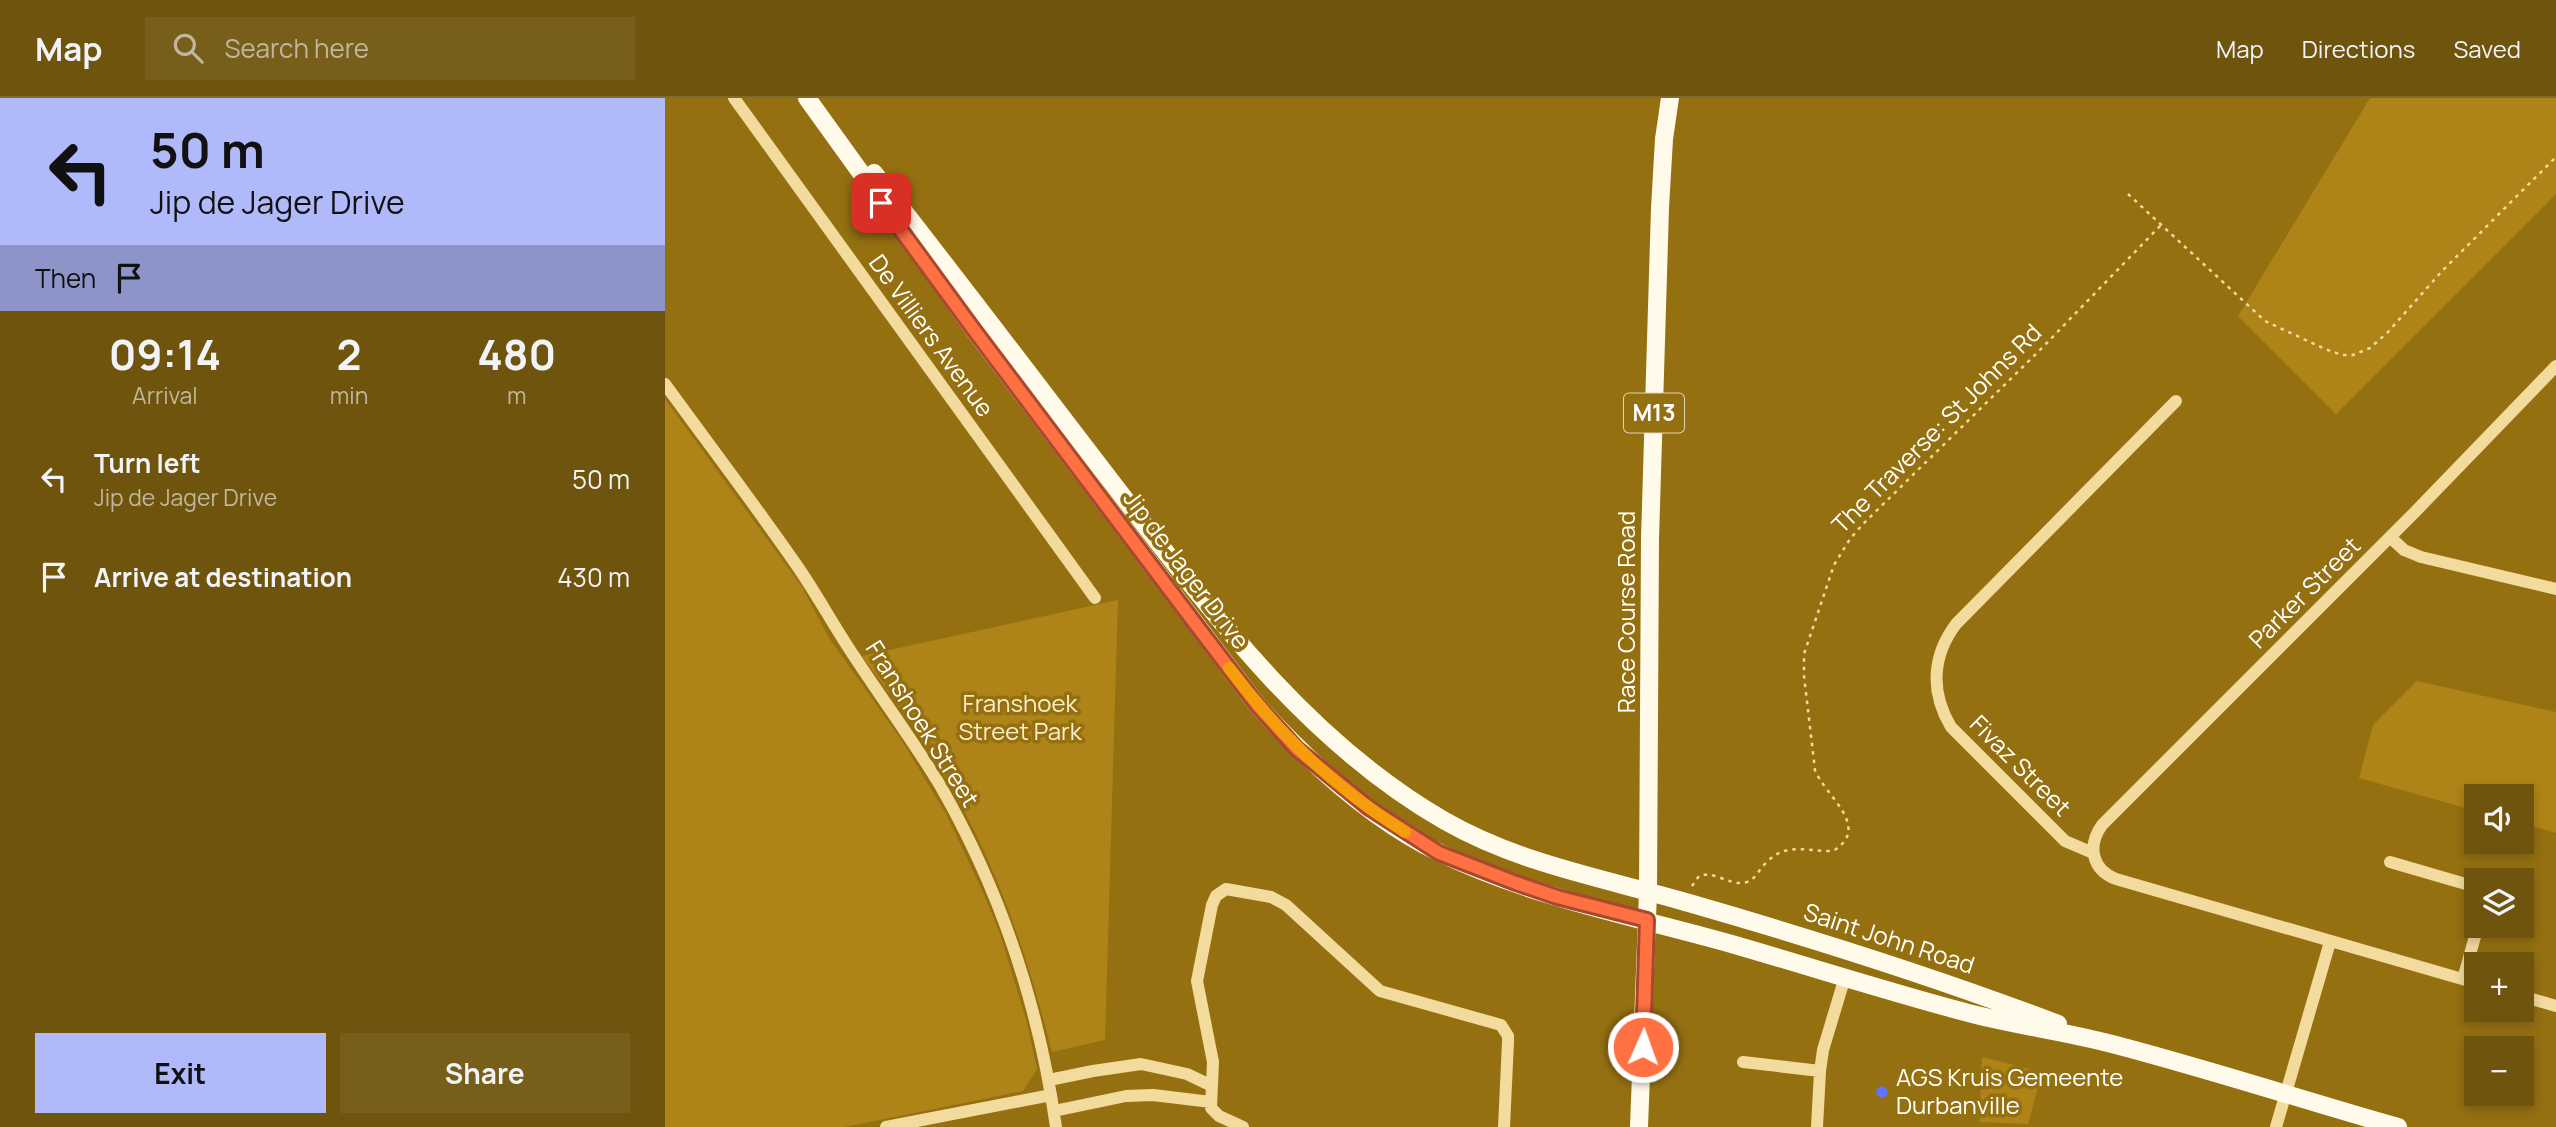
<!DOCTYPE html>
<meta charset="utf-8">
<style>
body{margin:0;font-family:Manrope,sans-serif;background:#775e1b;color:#f1f3f6;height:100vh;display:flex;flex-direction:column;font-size:26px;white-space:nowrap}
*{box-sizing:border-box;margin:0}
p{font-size:23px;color:#c0b79d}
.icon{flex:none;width:38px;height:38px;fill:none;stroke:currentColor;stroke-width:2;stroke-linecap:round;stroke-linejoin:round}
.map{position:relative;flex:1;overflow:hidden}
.details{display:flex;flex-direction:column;background:#6f540d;width:665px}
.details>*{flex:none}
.banner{background:#b0bafa;color:#111;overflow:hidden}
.tools{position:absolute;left:1799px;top:686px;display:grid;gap:14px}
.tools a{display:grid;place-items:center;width:70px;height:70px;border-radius:0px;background:#6f540d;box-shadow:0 4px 10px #0003;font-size:35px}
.pin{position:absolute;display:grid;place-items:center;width:60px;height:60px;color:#fff;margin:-30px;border-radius:14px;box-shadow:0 4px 10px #0006}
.me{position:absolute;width:77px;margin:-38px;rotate:2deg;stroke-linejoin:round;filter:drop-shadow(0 0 5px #0008)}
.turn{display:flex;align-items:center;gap:24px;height:147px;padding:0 35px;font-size:32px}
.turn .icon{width:91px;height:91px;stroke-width:2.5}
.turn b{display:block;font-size:49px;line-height:60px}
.then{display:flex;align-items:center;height:66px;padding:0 35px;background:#0003;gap:14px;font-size:26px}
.eta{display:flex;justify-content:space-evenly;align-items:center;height:119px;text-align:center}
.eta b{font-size:42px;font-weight:700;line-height:49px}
.button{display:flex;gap:14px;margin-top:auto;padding:14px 35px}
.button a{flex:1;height:80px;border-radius:0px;background:#b0bafa;color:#111;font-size:28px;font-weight:700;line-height:80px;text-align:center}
.button a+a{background:#775e1b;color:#f1f3f6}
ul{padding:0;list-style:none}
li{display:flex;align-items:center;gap:21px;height:98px;padding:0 35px}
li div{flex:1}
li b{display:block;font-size:26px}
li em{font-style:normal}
header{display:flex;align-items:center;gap:42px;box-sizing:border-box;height:98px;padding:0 35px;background:#6f540d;border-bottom:2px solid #816a2e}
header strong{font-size:33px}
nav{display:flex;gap:38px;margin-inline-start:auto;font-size:24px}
.search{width:490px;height:63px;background:#775e1b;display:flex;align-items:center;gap:18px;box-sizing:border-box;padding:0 24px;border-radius:0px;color:#c0b79d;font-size:26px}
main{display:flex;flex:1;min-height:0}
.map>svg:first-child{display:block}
.green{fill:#ae8418}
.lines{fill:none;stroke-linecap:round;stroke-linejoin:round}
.path{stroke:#f3db9e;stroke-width:2.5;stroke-dasharray:3.5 5;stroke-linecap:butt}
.minor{stroke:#f3db9e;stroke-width:12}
.major{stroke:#fffaea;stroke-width:18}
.route-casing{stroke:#a6492c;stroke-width:18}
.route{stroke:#ff7043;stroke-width:12}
.slow{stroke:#f59e0b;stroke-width:12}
.poi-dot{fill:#6074ff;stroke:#947011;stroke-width:2.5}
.labels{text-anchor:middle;stroke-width:7;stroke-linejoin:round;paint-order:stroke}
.shield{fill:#947011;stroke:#dfd4b8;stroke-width:2}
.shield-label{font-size:23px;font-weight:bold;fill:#fff}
.street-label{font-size:24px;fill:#fff;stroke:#947011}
.park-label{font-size:24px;fill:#feeec6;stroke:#947011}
.poi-label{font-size:24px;fill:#fff;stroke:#947011;text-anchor:start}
</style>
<header>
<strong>Map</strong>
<div class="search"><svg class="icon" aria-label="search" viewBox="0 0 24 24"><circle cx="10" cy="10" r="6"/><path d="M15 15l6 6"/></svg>Search here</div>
<nav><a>Map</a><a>Directions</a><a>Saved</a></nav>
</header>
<main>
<section class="details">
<div class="banner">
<div class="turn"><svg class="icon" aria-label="left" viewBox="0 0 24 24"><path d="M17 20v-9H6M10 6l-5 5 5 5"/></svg><div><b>50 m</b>Jip de Jager Drive</div></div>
<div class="then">Then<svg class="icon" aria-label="arrive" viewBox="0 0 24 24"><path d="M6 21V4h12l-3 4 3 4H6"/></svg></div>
</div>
<div class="eta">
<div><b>09:14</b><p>Arrival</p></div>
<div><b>2</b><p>min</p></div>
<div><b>480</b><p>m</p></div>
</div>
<ul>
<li><svg class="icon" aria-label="left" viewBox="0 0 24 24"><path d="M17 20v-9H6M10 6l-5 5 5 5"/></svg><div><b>Turn left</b><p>Jip de Jager Drive</p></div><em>50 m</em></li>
<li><svg class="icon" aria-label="arrive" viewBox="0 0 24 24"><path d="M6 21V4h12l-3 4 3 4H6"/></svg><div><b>Arrive at destination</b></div><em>430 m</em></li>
</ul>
<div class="button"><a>Exit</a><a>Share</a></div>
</section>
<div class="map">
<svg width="1891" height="1029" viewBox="0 0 1891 1029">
<rect width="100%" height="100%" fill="#947011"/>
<path class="green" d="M1705,0H1891V96L1671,316L1573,218Z
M0,301L137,489L164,540L237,643L281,716L317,792L335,836L362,925L372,971L358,993L180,1029H0Z
M453,502L440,942L387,954C363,859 332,766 281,681C256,638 226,598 197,558Z
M1752,583L1891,614V735L1857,725V698H1811V713L1694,680L1708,627Z
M1317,959L1377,974L1363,1026L1314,1024L1317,1013L1315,1012Z"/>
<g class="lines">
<path class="path" d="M1463,96L1600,223L1660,251L1677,257H1688L1705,250L1723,234L1778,172L1891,59
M1027,788L1034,778C1050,772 1065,789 1082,784C1091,781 1094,771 1101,765C1121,743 1143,754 1168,753C1208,729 1159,697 1150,672L1139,578V556L1169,467L1185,441L1198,426L1374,253L1496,127"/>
<path class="minor" d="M69,0L430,500
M0,286C43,345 87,403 128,462C151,494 169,529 191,561C219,604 250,645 276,689C336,794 374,909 391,1029
M1725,439L1739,452L1756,459L1891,491
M1428,755L1400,743L1286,629C1265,594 1267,558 1291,526L1511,303
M1725,764L1811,789
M1798,881L1813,828
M1811,885L1451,781C1427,772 1422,748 1437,727L1749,415L1891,268
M1857,898L1891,908
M1078,964L1155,973
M384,982L428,973L476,966L522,976L547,988
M389,1013L461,998L488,997L546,1004
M221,1029L386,997
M578,1029L554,1018L546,1010L548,964L532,883L547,807L551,798L561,791L606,799L621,807L715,893L836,927L843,938V944L839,1029
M1152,1029L1155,973L1158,952L1180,879
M1611,1029L1665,844"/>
<path class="major" d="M142,0L309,232L593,608C643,663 708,723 775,755C868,800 972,819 1070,847C1146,869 1221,893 1296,913C1346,927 1398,933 1447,946C1543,971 1638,1002 1733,1029
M209,75C289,177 367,280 446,383C542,508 640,643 780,723C855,766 942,781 1024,805C1149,841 1273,880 1393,926
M974,1029L983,794L985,441L995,110L999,41L1005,0"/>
</g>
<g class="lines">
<defs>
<path id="route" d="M216,105L309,232L535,532L593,608L632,651L704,710L774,755L851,785L892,799L982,822L978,949"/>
</defs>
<use href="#route" class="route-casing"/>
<use href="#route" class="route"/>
<path class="slow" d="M564,570C616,638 667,688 740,734"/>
</g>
<circle class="poi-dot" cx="1217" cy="994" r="7"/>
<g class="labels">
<rect class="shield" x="959" y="295.5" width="60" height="39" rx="5"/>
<g class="shield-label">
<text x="989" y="323">M13</text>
</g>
<g class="street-label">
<text transform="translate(266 238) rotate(54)" y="8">De Villiers Avenue</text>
<text transform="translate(1272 331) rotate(-45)" y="8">The Traverse: St Johns Rd</text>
<text transform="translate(521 472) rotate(53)" y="8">Jip de Jager Drive</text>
<text transform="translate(1640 495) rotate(-45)" y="8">Parker Street</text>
<text transform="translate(962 514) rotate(-90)" y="8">Race Course Road</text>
<text transform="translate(257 626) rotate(58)" y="8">Franshoek Street</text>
<text transform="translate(1355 668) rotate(45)" y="8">Fivaz Street</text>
<text transform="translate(1224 841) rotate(18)" y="8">Saint John Road</text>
</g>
<g class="park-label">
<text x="355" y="614">Franshoek<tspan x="355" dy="28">Street Park</tspan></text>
</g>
<g class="poi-label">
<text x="1231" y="988">AGS Kruis Gemeente<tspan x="1231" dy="28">Durbanville</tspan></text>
</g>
</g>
</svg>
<div class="tools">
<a><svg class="icon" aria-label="sound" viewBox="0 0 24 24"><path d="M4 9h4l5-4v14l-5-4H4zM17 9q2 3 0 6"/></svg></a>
<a><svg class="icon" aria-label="layers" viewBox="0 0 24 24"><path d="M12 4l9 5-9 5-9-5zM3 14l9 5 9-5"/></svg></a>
<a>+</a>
<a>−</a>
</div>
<div class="pin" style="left:216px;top:105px;background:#d93025"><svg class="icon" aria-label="arrive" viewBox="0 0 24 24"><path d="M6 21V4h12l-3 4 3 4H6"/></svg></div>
<svg class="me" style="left:978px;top:949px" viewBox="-20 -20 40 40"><circle r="17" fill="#ff7043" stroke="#fff" stroke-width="3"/><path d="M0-11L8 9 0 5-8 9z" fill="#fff"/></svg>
</div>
</main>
